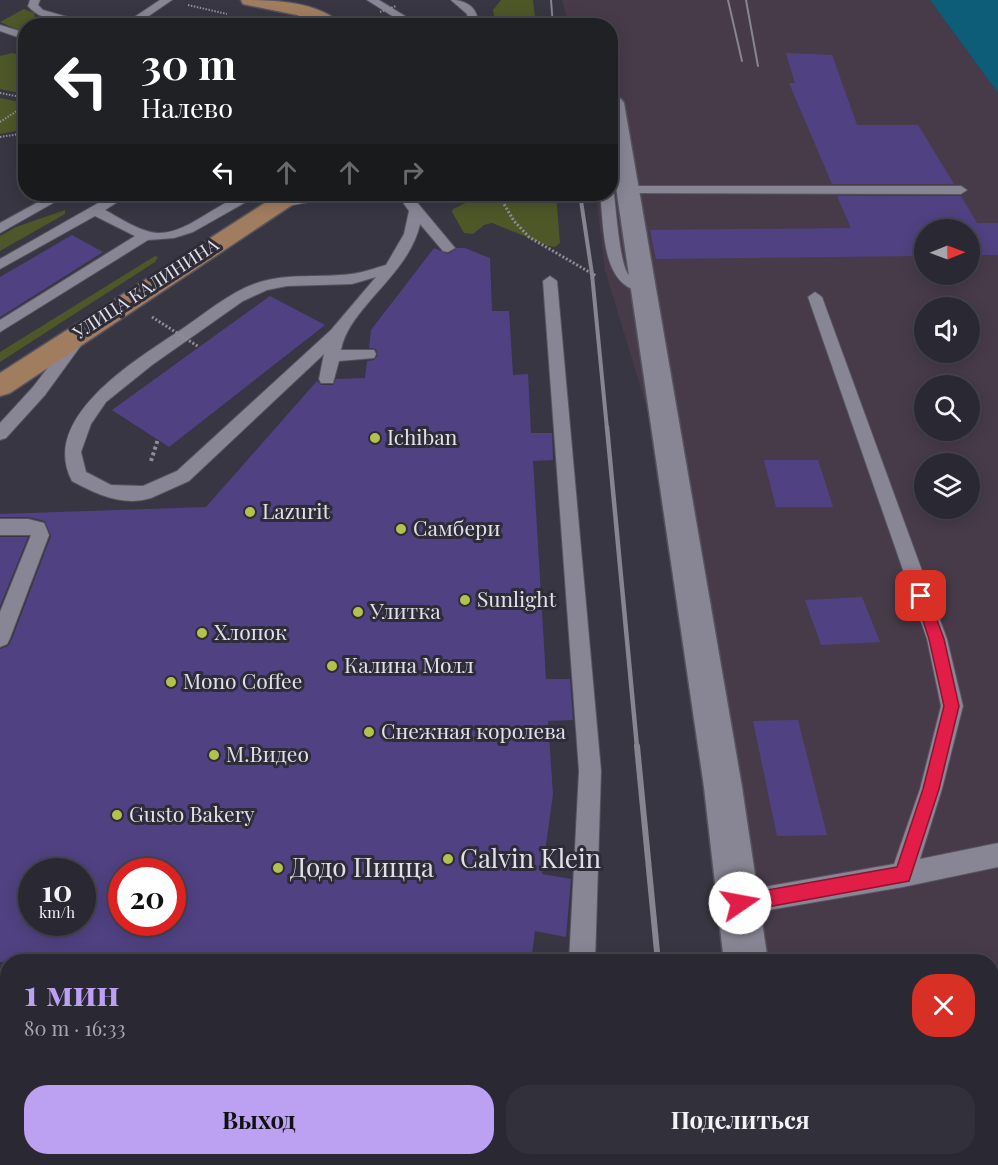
<!DOCTYPE html>
<html lang="ru">
<meta charset="utf-8">
<style>
body{margin:0;font-family:"Playfair Display",serif;background:#32303a;color:#f1f3f6;height:100vh;display:flex;flex-direction:column;font-size:22px;white-space:nowrap}
*{box-sizing:border-box;margin:0}
p{font-size:20px;color:#a5a6ac}
.icon{flex:none;width:33px;height:33px;fill:none;stroke:currentColor;stroke-width:2;stroke-linecap:round;stroke-linejoin:round}
.map{position:relative;flex:1;overflow:hidden}
.sheet{position:absolute;left:0px;top:954px;width:999px;height:212px;display:flex;flex-direction:column;background:#2a2832;border-radius:24px 24px 0 0;box-shadow:0 3px 15px #0003,0 0 0 2px #46444d}
.sheet>*{flex:none}
.top-card{position:absolute;left:18px;top:18px;width:600px;height:183px;border-radius:24px;box-shadow:0 3px 15px #0003,0 0 0 2px #46444d;background:#202124;color:#fff;overflow:hidden}
.needle{width:39px;rotate:89deg}
.fabs{position:absolute;left:914px;top:219px;display:grid;gap:12px}
.fabs a{display:grid;place-items:center;width:66px;height:66px;border-radius:50%;background:#2a2832;box-shadow:0 3px 15px #0003,0 0 0 2px #46444d;font-size:30px}
.speed{position:absolute;left:18px;top:858px;display:flex;gap:12px;font-size:30px;font-weight:700;text-align:center}
.speed>*{display:grid;place-content:center;width:78px;height:78px;border-radius:50%;background:#2a2832;box-shadow:0 3px 15px #0003,0 0 0 2px #46444d;line-height:1}
.speed small{font-size:15px;font-weight:400}
.speed .limit{border:9px solid #d22;background:#fff;color:#111}
.pin{position:absolute;display:grid;place-items:center;width:51px;height:51px;color:#fff;margin:-26px;border-radius:12px;box-shadow:0 3px 9px #0006}
.me{position:absolute;width:66px;margin:-33px;rotate:78deg;stroke-linejoin:round;filter:drop-shadow(0 0 4px #0008)}
.turn{display:flex;align-items:center;gap:21px;height:126px;padding:0 24px;font-size:27px}
.turn .icon{width:78px;height:78px;stroke-width:2.5}
.turn b{display:block;font-size:42px;line-height:51px}
.lanes{display:flex;align-items:center;height:57px;padding:0 24px;background:#0003;justify-content:center;gap:30px;direction:ltr}
.lanes .off{opacity:.35}
.round{display:grid;place-items:center;flex:none;width:63px;height:63px;border-radius:24px;background:#32303a}
.summary{display:flex;align-items:center;justify-content:space-between;height:102px;padding:0 24px}
h1{font-size:36px;font-weight:700;line-height:45px;color:#bca0f2}
.primary-button{display:flex;gap:12px;margin-top:auto;padding:12px 24px}
.primary-button a{flex:1;height:69px;border-radius:24px;background:#bca0f2;color:#111;font-size:24px;font-weight:700;line-height:69px;text-align:center}
.primary-button a+a{background:#32303a;color:#f1f3f6}
.map>svg:first-child{display:block}
.industrial{fill:#473b4a;fill-rule:evenodd}
.green{fill:#4d5728}
.water{fill:#0d5c78}
.building{fill:#504282;fill-rule:evenodd}
.lines{fill:none;stroke-linecap:round;stroke-linejoin:round}
.lane-casing{stroke:#55545e;stroke-width:2}
.street-casing{stroke:#55545e;stroke-width:3}
.primary-casing{stroke:#55545e;stroke-width:3}
.path-far2{stroke:#8f8e97;stroke-width:2;stroke-dasharray:1.5 1.5;stroke-linecap:butt}
.path-far1{stroke:#8f8e97;stroke-width:3;stroke-dasharray:2 2;stroke-linecap:butt}
.path{stroke:#8f8e97;stroke-width:4;stroke-dasharray:3 3;stroke-linecap:butt}
.lane{fill:#888694;fill-rule:evenodd}
.street{fill:#888694;fill-rule:evenodd}
.primary{fill:#a17d5f;fill-rule:evenodd}
.rail-far3{stroke:#87858f;stroke-width:2}
.rail-far2{stroke:#87858f;stroke-width:4}
.rail-far1{stroke:#87858f;stroke-width:4.5}
.rail{stroke:#87858f;stroke-width:6}
.path-bridge-far1{stroke:#8f8e97;stroke-width:2;stroke-dasharray:1.5 1.5;stroke-linecap:butt}
.path-bridge{stroke:#8f8e97;stroke-width:3;stroke-dasharray:2 2;stroke-linecap:butt}
.route{fill:#e11d48;stroke:#92132f;stroke-width:1.5}
.poi-dot{fill:#b2c34c;stroke:#2e2c38;stroke-width:2}
.labels{text-anchor:middle;stroke-width:6;stroke-linejoin:round;paint-order:stroke}
.far-street-label{font-size:18px;fill:#e0e0e7;stroke:#2e2c38}
.poi-label{font-size:21px;fill:#e0e0e7;stroke:#2e2c38;text-anchor:start}
.near-poi-label{font-size:26px;fill:#e0e0e7;stroke:#2e2c38;text-anchor:start}
</style>
<div class="map">
<svg width="998" height="1165" viewBox="0 0 998 1165">
<rect width="100%" height="100%" fill="#383642"/>
<path class="industrial" d="M562,0H930L998,93V1165H785V1158H992V962L768,961L719,645L605,270L596,194H610V26L569,25ZM924,230H969V274H924ZM924,308H969V352H924ZM924,386H969V430H924ZM924,464H969V508H924Z"/>
<path class="green" d="M501,0H533L536,25H496L493,10Z
M24,9L34,13L37,25L26,26L25,33L0,22Z
M12,53L25,56V94L0,89V56Z
M0,98L25,103V129L0,134Z
M476,194H556L560,243L555,247L549,246L492,223L484,225L473,234L464,233L452,212L453,209L474,199Z
M65,210V214L0,251V236L16,227Z
M155,256L158,257L155,262L0,362V352Z"/>
<path class="water" d="M930,0H998V93Z"/>
<path class="building" d="M786,53L832,55L857,125H918L954,184H832L789,83H795Z
M837,196H961L977,223H998V255H969V230H924V256L656,259L650,230L851,228Z
M72,235L103,252L0,317V277Z
M434,248L448,254L457,248H465L490,258L492,311H509L513,375L528,374L531,433H552L553,460L533,461L546,679H570L573,720L548,721L553,794L542,874L571,879L566,937L535,931L531,962H0V649L8,646L12,639L51,536L45,521L28,517H0V514L206,507L317,381L321,385H333L336,379L365,378L367,361L374,360L378,355L376,349L369,348L371,330ZM32,872H82V922H32ZM122,872H172V922H122Z
M270,296L325,325L169,447L112,410Z
M764,460H818L833,507H776Z
M0,537H28L0,606Z
M862,597L880,642L821,645L805,600Z
M798,720L827,835L777,836L753,721Z"/>
<g class="lines">
<defs>
<path id="lane" d="M30,0H40L38,5L43,10L99,26C78,26 42,23 28,6Z
M160,0H172L134,26H121Z
M367,0H379L421,26H408Z
M451,0C467,0 479,8 478,26H468L467,14Z
M0,25L26,33V40L0,31Z
M628,186H961L967,190L961,194L623,193L622,190L623,187Z
M610,191L614,194C616,210 620,264 628,274C635,282 646,282 652,289L650,292C643,294 638,292 632,289C601,276 604,223 600,194H610Z
M53,194H69L0,233V223Z
M114,194H130L105,210C118,217 133,227 147,231C186,244 222,190 260,194L193,232L174,238L148,240L0,332V320L135,236L95,216L0,269V259Z
M312,194H337L330,198L277,208L270,204L272,201Z
M397,194H410L455,248L448,252L443,251L420,224C409,275 349,307 341,350H374L376,354L374,358L339,361L333,383H321L319,379L324,354L189,481L151,498C123,507 96,494 72,481C38,417 139,358 182,329C206,313 231,291 260,282C290,273 320,278 351,274C362,273 375,268 386,265L404,234L409,211ZM376,277L331,330L177,471L143,486L111,485L86,472L81,452L91,424L106,402L152,365L243,301L267,290L287,286L352,284Z
M550,276L557,281L601,771L595,962H569L579,771L543,281Z
M815,292L822,297L947,639L963,706L942,789L920,859L998,843V867L903,887L740,915L731,912L728,903L731,894L740,891L894,864L920,789L941,706L927,639L808,297Z
M80,331L88,336L85,340L45,395L6,438L0,440V423L33,387L75,332Z
M0,519H28L44,523L49,535L10,638L7,644L0,647V612L31,535H0Z
M546,1158H576L575,1165H545Z"/>
<path id="street" d="M614,97L621,99L624,103L742,787L768,962H724L704,787L610,146V98Z
M733,1158H783V1165H733Z"/>
<path id="primary" d="M241,0C269,0 322,1 342,26H321L297,15L243,4Z
M279,194H304L301,199L10,393L0,396V373Z"/>
</defs>
<use href="#lane" class="lane-casing"/>
<use href="#street" class="street-casing"/>
<use href="#primary" class="primary-casing"/>
<path class="path-far2" d="M188,5L227,14
M0,93L26,98
M0,122L26,105
M0,137L26,133"/>
<path class="path-far1" d="M498,194L514,221L529,237L596,276"/>
<path class="path" d="M151,461L158,439"/>
<use href="#lane" class="lane"/>
<use href="#street" class="street"/>
<use href="#primary" class="primary"/>
<path class="rail-far3" d="M551,0L553,26
M728,0L742,61
M746,0L758,66"/>
<path class="rail-far2" d="M580,194L592,274L607,429"/>
<path class="rail-far1" d="M607,427L637,747"/>
<path class="rail" d="M637,746L658,962
M663,1165L664,1158"/>
<path class="path-bridge-far1" d="M380,12L396,6
M396,22L413,17"/>
<path class="path-bridge" d="M152,317L199,347"/>
</g>
<path class="route" d="M921,590L926,592L928,596L944,639L959,706L939,789L909,881L740,912L734,909L731,903L734,897L740,895L897,867L923,789L944,706L929,639L915,596L917,592Z"/>
<g class="poi-dot">
<circle cx="375" cy="438" r="6"/>
<circle cx="250" cy="512" r="6"/>
<circle cx="401" cy="529" r="6"/>
<circle cx="465" cy="600" r="6"/>
<circle cx="358" cy="612" r="6"/>
<circle cx="202" cy="633" r="6"/>
<circle cx="332" cy="666" r="6"/>
<circle cx="171" cy="682" r="6"/>
<circle cx="369" cy="732" r="6"/>
<circle cx="214" cy="755" r="6"/>
<circle cx="117" cy="815" r="6"/>
<circle cx="448" cy="859" r="6"/>
<circle cx="278" cy="868" r="6"/>
</g>
<g class="labels">
<g class="far-street-label">
<text transform="translate(146 289) rotate(-33)" y="6">УЛИЦА КАЛИНИНА</text>
</g>
<g class="poi-label">
<text x="387" y="445">Ichiban</text>
<text x="262" y="519">Lazurit</text>
<text x="413" y="536">Самбери</text>
<text x="477" y="607">Sunlight</text>
<text x="370" y="619">Улитка</text>
<text x="214" y="640">Хлопок</text>
<text x="344" y="673">Калина Молл</text>
<text x="183" y="689">Mono Coffee</text>
<text x="381" y="739">Снежная королева</text>
<text x="226" y="762">М.Видео</text>
<text x="129" y="822">Gusto Bakery</text>
</g>
<g class="near-poi-label">
<text x="460" y="868">Calvin Klein</text>
<text x="290" y="877">Додо Пицца</text>
</g>
</g>
</svg>
<div class="fabs">
<a><svg class="needle" viewBox="-14 -14 28 28"><path d="M0-13l5 13h-10z" fill="#e53935"/><path d="M0 13l5-13h-10z" fill="#a5a6ac"/></svg></a>
<a><svg class="icon" aria-label="sound" viewBox="0 0 24 24"><path d="M4 9h4l5-4v14l-5-4H4zM17 9q2 3 0 6"/></svg></a>
<a><svg class="icon" aria-label="search" viewBox="0 0 24 24"><circle cx="10" cy="10" r="6"/><path d="M15 15l6 6"/></svg></a>
<a><svg class="icon" aria-label="layers" viewBox="0 0 24 24"><path d="M12 4l9 5-9 5-9-5zM3 14l9 5 9-5"/></svg></a>
</div>
<div class="speed"><div>10<small>km/h</small></div><div class="limit">20</div></div>
<div class="pin" style="left:921px;top:596px;background:#d93025"><svg class="icon" aria-label="arrive" viewBox="0 0 24 24"><path d="M6 21V4h12l-3 4 3 4H6"/></svg></div>
<svg class="me" style="left:740px;top:903px" viewBox="-20 -20 40 40"><circle r="19" fill="#fff"/><path d="M0-13L10 11 0 6-10 11z" fill="#e11d48"/></svg>
<div class="top-card">
<div class="turn"><svg class="icon" aria-label="left" viewBox="0 0 24 24"><path d="M17 20v-9H6M10 6l-5 5 5 5"/></svg><div><b>30 m</b>Налево</div></div>
<div class="lanes"><svg class="icon" aria-label="left" viewBox="0 0 24 24"><path d="M17 20v-9H6M10 6l-5 5 5 5"/></svg><svg class="icon off" aria-label="ahead" viewBox="0 0 24 24"><path d="M12 20V5M6 11l6-6 6 6"/></svg><svg class="icon off" aria-label="ahead" viewBox="0 0 24 24"><path d="M12 20V5M6 11l6-6 6 6"/></svg><svg class="icon off" aria-label="right" viewBox="0 0 24 24"><path d="M7 20v-9h11M14 6l5 5-5 5"/></svg></div>
</div>
<section class="sheet">
<div class="summary"><div><h1>1 мин</h1><p>80 m · 16:33</p></div><a class="round" style="background:#d93025;color:#fff"><svg class="icon" aria-label="close" viewBox="0 0 24 24"><path d="M6 6l12 12M18 6L6 18"/></svg></a></div>
<div class="primary-button"><a>Выход</a><a>Поделиться</a></div>
</section>
</div>
